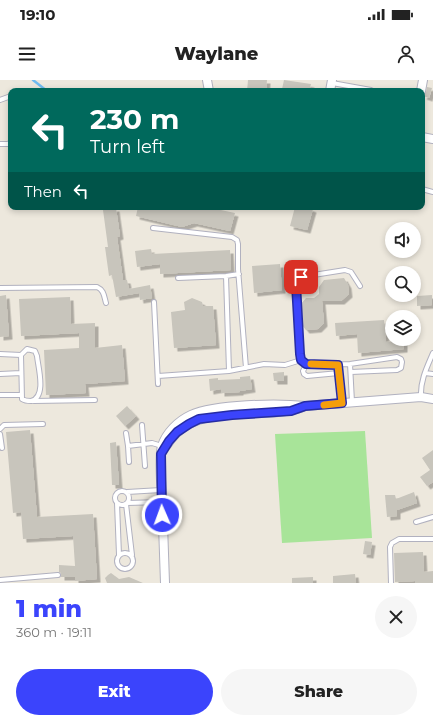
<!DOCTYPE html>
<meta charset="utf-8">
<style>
body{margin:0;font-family:Montserrat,sans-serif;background:#f6f6f6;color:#222;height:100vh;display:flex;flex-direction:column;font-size:15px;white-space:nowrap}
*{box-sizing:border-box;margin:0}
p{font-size:13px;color:#767676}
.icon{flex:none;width:22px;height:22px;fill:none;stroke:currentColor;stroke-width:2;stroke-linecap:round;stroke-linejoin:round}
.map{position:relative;height:503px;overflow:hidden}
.details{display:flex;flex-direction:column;background:#fff;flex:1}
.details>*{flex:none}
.banner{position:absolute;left:8px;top:8px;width:417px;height:122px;border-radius:8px;box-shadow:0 2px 6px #0003;background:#00695c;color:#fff;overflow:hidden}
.buttons{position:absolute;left:385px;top:142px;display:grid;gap:8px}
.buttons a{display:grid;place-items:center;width:36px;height:36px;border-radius:50%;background:#fff;box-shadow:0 2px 6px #0003;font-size:20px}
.pin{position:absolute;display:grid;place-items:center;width:34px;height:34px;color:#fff;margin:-17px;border-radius:8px;box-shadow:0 2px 6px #0006}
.me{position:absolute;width:44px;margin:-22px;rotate:358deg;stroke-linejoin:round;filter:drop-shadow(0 0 3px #0008)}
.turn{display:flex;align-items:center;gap:14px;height:84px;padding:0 16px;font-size:18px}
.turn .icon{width:52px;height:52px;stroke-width:2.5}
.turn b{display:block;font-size:28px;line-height:34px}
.then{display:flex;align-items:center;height:38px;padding:0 16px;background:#0003;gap:8px;font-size:15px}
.round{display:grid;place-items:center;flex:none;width:42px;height:42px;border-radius:21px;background:#f6f6f6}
.overview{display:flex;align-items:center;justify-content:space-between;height:68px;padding:0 16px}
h1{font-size:24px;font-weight:800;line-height:30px;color:#3b44fc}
.cta{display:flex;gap:8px;margin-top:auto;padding:8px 16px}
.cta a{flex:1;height:46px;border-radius:24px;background:#3b44fc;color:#fff;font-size:16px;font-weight:800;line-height:46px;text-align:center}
.cta a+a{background:#f6f6f6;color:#222}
.status{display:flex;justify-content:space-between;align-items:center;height:28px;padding:0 20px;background:#fff;direction:ltr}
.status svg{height:11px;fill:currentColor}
header{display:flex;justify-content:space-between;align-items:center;height:52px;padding:0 16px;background:#fff;font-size:18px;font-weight:800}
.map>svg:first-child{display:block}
.green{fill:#a8e499}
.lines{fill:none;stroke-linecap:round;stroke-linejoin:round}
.stream{stroke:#6fbbf0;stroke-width:2.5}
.building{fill:#c8c5bc;filter:url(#shadow)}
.lane-casing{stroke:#b1b1bf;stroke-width:6}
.street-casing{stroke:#b1b1bf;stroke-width:10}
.lane{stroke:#fff;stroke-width:4}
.street{stroke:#fff;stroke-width:8}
.route-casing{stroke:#262ca4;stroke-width:10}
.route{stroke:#3b44fc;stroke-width:7}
.slow{stroke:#f59e0b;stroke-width:7}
</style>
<div class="status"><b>19:10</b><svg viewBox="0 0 49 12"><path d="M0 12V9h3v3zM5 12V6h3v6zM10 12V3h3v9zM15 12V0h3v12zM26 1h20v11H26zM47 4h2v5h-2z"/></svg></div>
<header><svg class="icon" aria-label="menu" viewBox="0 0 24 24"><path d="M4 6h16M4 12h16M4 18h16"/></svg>Waylane<svg class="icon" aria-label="person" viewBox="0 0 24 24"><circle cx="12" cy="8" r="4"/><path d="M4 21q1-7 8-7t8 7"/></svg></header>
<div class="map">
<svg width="433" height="503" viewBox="0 0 433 503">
<defs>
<filter id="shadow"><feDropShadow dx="3.5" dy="3.5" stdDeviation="0" flood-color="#0004"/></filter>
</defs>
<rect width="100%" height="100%" fill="#ede8dd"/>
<path class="green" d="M365,351L372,458L282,463L275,354Z"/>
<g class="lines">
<path class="stream" d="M33,0L47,11"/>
</g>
<path class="building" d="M248,0H267L266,11H247Z
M284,0L311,4L309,11H292L282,9Z
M427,7L432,8L429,18L423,16L426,12Z
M138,127H217L216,129L235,133L230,151L194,143L182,147L136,136Z
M295,127H307L313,129L307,150L290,146Z
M116,128L120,156L117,157L123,200H127L129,209L150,205L152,218L140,220L139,213L116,217L112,195L109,196L105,167H108L103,130Z
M151,169L152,174L230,170L231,190L160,194V184L137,187L135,171Z
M280,184L282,210L254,213L252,186Z
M344,198L348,205L349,214L341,221H322L324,243L318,249L306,250L302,245L301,224L306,218H314L319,214V207L324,200Z
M6,215L9,256L0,257V216Z
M432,215V225L417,226V216Z
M70,217L71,244L95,243V268L122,265L125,301L85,304L86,313L46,315L44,270L79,268V253L21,256L19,219Z
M192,218L202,222L203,226H213L216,265L174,268L171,232L185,230L184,222Z
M384,240L386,262L404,260V269L358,273L357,254L336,256L335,243Z
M284,292V301H274L273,293Z
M250,296L252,309L240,311V312L221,313V309L210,311L209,299L218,298V300L240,299V297Z
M127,326L136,336L125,346L116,336Z
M30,350L37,437L93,434L97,499L75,501V497H61V493L59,492V485L75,486L73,456L23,459L21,432L13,433L6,352Z
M116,362L119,405H112L110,363Z
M433,370V402L427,406L420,397L430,390L422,378Z
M414,412L417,423L397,430V436L387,437L385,415H395L396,419Z
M365,461L372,462L370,475L363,474Z
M423,472L424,492L433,491V503H415V501L395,502L394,473Z
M111,493L119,499L129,497L143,503H107L105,498L108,495Z
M355,494L356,503H333V496Z
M313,497V503H292V498Z"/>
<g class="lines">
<defs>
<path id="lane" d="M332,3L371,10
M0,20L11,16
M0,64H8L11,62
M422,109L433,112
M153,148L232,157L237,160L238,164V189L246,288
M226,196L229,291
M178,198L226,196L239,194
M0,208L97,207C104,210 104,216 106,223
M154,222L158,304
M27,269L35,271L37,276C38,287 47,317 31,321C28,321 25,321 22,319L21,275Z
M0,274L21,275
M350,284L352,322
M306,285L303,291L304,294L307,296L339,293
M338,285L342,323
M351,292L397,290L401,288L402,282L401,279L397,277L350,284L306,285C302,282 301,279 300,274L296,204L297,200L301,197L345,190L351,192L360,206
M425,293L433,294
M0,294L21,293
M158,296L229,291L264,284L285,285L301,280
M0,315H22
M421,317C420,301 427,287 433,273
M34,321L95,320
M142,345L145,386
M0,349L4,345L43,344
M126,353L128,366
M0,354L2,368
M129,382L128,366L152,363L162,366
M115 418a7 7 0 1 1 14 0a7 7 0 1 1-14 0Z
M127,412L161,410
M117,423L119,475
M127,423L162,422
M126,424L132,475
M416,442L433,437
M117 481a8 8 0 1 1 16 0a8 8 0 1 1-16 0Z
M0,500L58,495
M391,503L390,467L392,463L399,459H433"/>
<path id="street" d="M207,0L209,11
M330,11L332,0
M421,11L423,0
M422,57L433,59
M167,365C195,319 260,342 303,327
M165,503C164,474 163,444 162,415C161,402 159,378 162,366C166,353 178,341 191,335C215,324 278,323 305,326L421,317L433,319"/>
</defs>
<use href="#lane" class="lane-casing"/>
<use href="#street" class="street-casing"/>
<use href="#lane" class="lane"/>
<use href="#street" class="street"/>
</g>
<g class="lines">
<defs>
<path id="route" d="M162,435L161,374L169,361L177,352L189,344L199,339L232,335L291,331L305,326L342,323L338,285L306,284L301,280L300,274L296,204L297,200L301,197"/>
</defs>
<use href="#route" class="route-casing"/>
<use href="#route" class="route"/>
<path class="slow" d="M311,284L338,285L342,323L324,325"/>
</g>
</svg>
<div class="buttons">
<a><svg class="icon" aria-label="sound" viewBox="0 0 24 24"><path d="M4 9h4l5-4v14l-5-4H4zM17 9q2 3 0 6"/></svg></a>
<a><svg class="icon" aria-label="search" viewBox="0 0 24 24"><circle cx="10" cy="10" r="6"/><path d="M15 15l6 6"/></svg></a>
<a><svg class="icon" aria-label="layers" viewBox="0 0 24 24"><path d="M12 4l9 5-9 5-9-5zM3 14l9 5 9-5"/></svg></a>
</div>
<div class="pin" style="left:301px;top:197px;background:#d93025"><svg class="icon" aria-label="arrive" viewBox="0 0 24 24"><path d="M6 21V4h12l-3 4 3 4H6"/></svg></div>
<svg class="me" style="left:162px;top:435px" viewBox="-20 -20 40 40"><circle r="17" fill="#3b44fc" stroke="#fff" stroke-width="3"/><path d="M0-11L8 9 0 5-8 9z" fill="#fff"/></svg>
<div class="banner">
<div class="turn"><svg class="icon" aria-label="left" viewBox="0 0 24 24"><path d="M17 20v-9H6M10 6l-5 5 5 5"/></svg><div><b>230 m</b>Turn left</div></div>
<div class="then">Then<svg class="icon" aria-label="left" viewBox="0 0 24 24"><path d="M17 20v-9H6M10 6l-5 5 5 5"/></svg></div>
</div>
</div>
<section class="details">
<div class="overview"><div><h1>1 min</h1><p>360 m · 19:11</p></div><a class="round"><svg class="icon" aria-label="close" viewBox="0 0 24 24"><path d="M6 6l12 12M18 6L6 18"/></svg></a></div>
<div class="cta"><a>Exit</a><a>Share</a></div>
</section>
